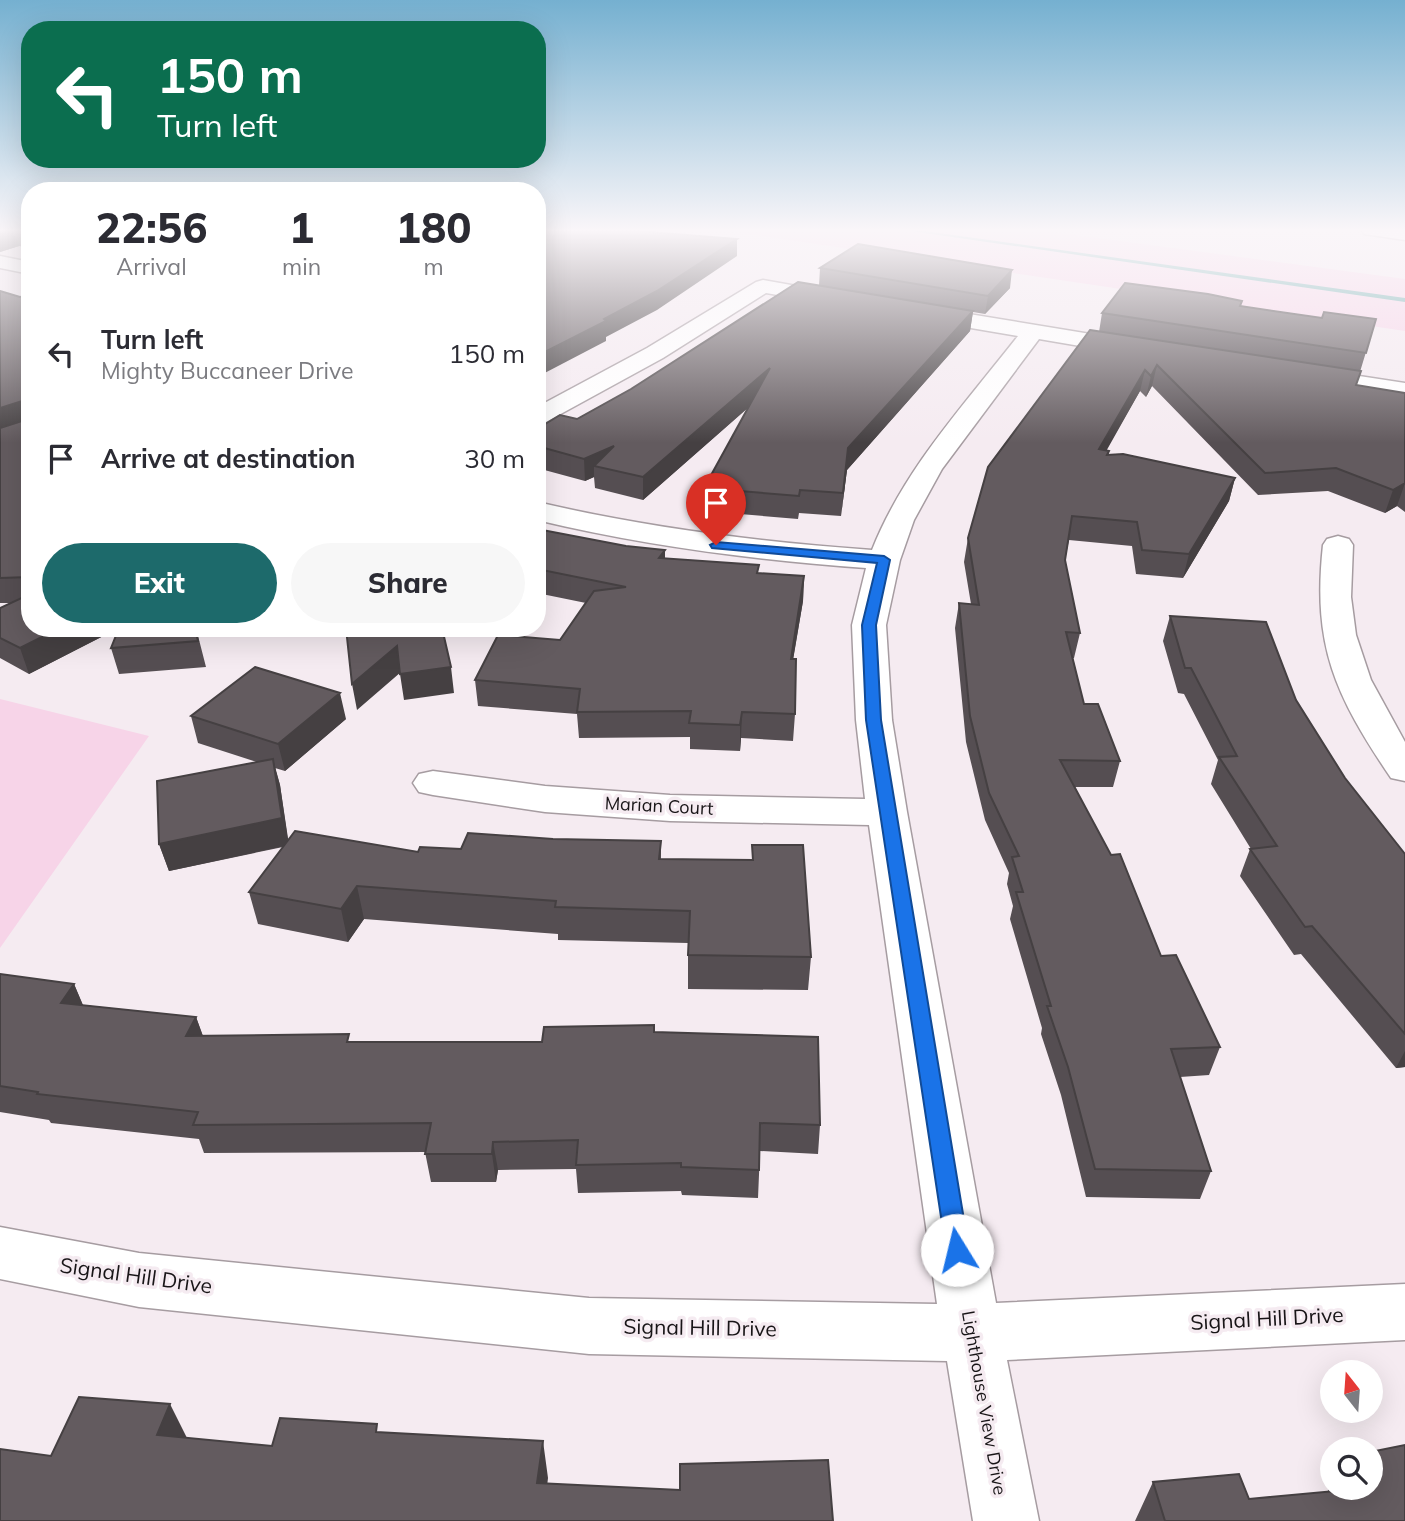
<!DOCTYPE html>
<style>
body{margin:0;font-family:Mulish,sans-serif;background:#f7f7f7;color:#2b2b33;height:100vh;display:flex;flex-direction:column;font-size:26px;white-space:nowrap}
*{box-sizing:border-box;margin:0}
p{font-size:23px;color:#7c7c81}
.icon{flex:none;width:38px;height:38px;fill:none;stroke:currentColor;stroke-width:2;stroke-linecap:round;stroke-linejoin:round}
.map{position:relative;flex:1;overflow:hidden}
.sheet{position:absolute;left:21px;top:182px;width:525px;height:455px;display:flex;flex-direction:column;background:#fff;border-radius:28px;box-shadow:0 7px 28px #0002}
.sheet>*{flex:none}
.guide{position:absolute;left:21px;top:21px;width:525px;height:147px;border-radius:28px;box-shadow:0 7px 28px #0002;background:#0b6e4f;color:#fff;overflow:hidden}
.needle{width:46px;rotate:343deg}
.tools{position:absolute;left:1320px;top:1360px;display:grid;gap:14px}
.tools a{display:grid;place-items:center;width:63px;height:63px;border-radius:50%;background:#fff;box-shadow:0 7px 28px #0002;font-size:35px}
.pin{position:absolute;display:grid;place-items:center;width:60px;height:60px;color:#fff;margin:-72px -30px;border-radius:50% 50% 50% 0;rotate:-45deg;box-shadow:0 0 7px #0007}
.pin .icon{rotate:45deg}
.me{position:absolute;width:77px;margin:-38px;rotate:351deg;stroke-linejoin:round;filter:drop-shadow(0 0 5px #0008)}
.turn{display:flex;align-items:center;gap:24px;height:147px;padding:0 21px;font-size:32px}
.turn .icon{width:91px;height:91px;stroke-width:2.5}
.turn b{display:block;font-size:49px;line-height:60px}
.eta{display:flex;justify-content:space-evenly;align-items:center;height:119px;text-align:center}
.eta b{font-size:42px;font-weight:800;line-height:49px}
.action{display:flex;gap:14px;margin-top:auto;padding:14px 21px}
.action a{flex:1;height:80px;border-radius:42px;background:#1d6a6b;color:#fff;font-size:28px;font-weight:800;line-height:80px;text-align:center}
.action a+a{background:#f7f7f7;color:#2b2b33}
ul{padding:0;list-style:none}
li{display:flex;align-items:center;gap:21px;height:105px;padding:0 21px}
li div{flex:1}
li b{display:block;font-size:26px}
li em{font-style:normal}
.map>svg:first-child{display:block}
.green{fill:#f7d4e8}
.lines{fill:none;stroke-linecap:round;stroke-linejoin:round}
.stream{fill:#68aaab;fill-rule:evenodd}
.street-casing{stroke:#a69ca1;stroke-width:3}
.street{fill:#fff;fill-rule:evenodd}
.wall{fill:#554e52}
.shaded-wall{fill:#454042}
.building{fill:#635b5f;stroke:#454042;stroke-width:2}
.route{fill:#1a73e8;stroke:#114b97;stroke-width:2}
.labels{text-anchor:middle;stroke-width:7;stroke-linejoin:round;paint-order:stroke}
.street-label{font-size:18px;fill:#181517;stroke:#f5ebf1}
.near-street-label{font-size:21px;fill:#181517;stroke:#f5ebf1}
</style>
<div class="map">
<svg width="1405" height="1521" viewBox="0 0 1405 1521">
<rect width="100%" height="100%" fill="#f5ebf1"/>
<path class="green" d="M721,230H1038L1405,279V331Z
M0,699L149,736L0,948Z"/>
<g class="lines">
<path class="stream" d="M904,230H917L1405,298V302Z"/>
<defs>
<path id="street" d="M1362,230H1405V240L1364,234Z
M0,256L30,262V274L0,268Z
M763,280L836,293L844,294L847,299L844,304L836,305L766,293L663,358L546,422L537,425V407L647,348L756,282Z
M920,306L1133,341L1141,343L1145,348L1141,353L1133,355L1039,339L942,469L914,520L900,560L886,625L892,720L907,812L996,1303L1405,1284V1340L1007,1360L1039,1521H973L947,1361L589,1354L139,1307L0,1279V1227L139,1253L589,1298L937,1304L869,825L670,821L545,812L433,795L419,792L413,783L419,774L433,771L545,786L670,795L865,799L856,720L852,625L866,568C755,560 646,546 537,520V502C648,528 759,542 872,550C904,469 965,404 1018,336L912,318L909,313L912,308Z
M1307,368L1405,383V397L1298,380L1295,375L1298,370Z
M1338,536L1349,539L1353,545L1351,597L1356,635L1371,680L1405,742V781L1391,778C1335,695 1312,646 1323,545L1327,539Z"/>
</defs>
<use href="#street" class="street-casing"/>
<use href="#street" class="street"/>
</g>
<path class="wall" d="M0,230H30V248L19,246L0,252Z
M820,268L1010,288L985,314L973,312L970,331L847,470L841,516L799,513L798,519L704,511V488L749,407L643,500L595,488L594,477L585,481L537,468V429L577,419L819,286Z
M0,291L20,297L30,295V628L113,631L29,674L0,658V608L11,603H0Z
M1241,306L1322,318L1376,319L1356,385L1405,393V512L1397,506L1385,513L1328,491L1258,495L1152,386L1146,397L1140,391L1106,450L1109,451L1108,455L1235,478L1229,501L1183,578L1136,574L1132,546L1069,540L1065,560L1080,633L1074,658H1073L1084,704L1120,761L1113,787H1075L1161,956L1220,1047L1209,1075L1180,1077L1211,1171L1200,1199L1086,1197L1061,1095L1041,1034L1042,1028L1010,919L1013,906L1007,884L1009,873L985,820L966,742L955,628L959,603L971,604L964,562L968,538L1099,332L1102,313Z
M537,529L665,559L758,573L804,576L803,601L793,659L795,714L793,741L741,738L740,751L690,749V737L579,738L577,714L478,706L475,680L560,640L586,603L537,593Z
M1170,616L1296,700L1345,778L1405,854V1067L1396,1068L1301,954L1294,955L1240,876L1250,849H1251L1211,784L1218,760L1184,694L1178,693L1163,641Z
M196,628L206,667L119,674L111,648Z
M191,716L346,719L285,771L275,768L280,785L288,841L418,852L461,849L553,839L661,841V859L752,860V845L811,957L808,990L688,989V943L558,940V934L364,919L348,942L258,924L249,892L283,847L169,871L159,844L257,762L198,743Z
M0,974L74,984L83,1005L196,1017L203,1036L351,1042H542L654,1032L820,1125L818,1154L760,1151L758,1198L682,1195L681,1191L578,1193L576,1169L498,1170L496,1182H431L425,1152L204,1153L199,1139L51,1123L49,1120L0,1112Z
M1153,1482L1249,1499L1327,1492L1332,1485V1488H1370L1405,1521H1135Z"/>
<path class="shaded-wall" d="M14,230L19,246L0,252V234Z
M737,239V256L657,310L606,337V341L537,377V356L604,319Z
M1012,270L1010,288L985,314L988,296Z
M973,311L970,331L847,470L841,516L848,448Z
M1157,365L1152,386L1146,397L1151,376Z
M770,368L769,389L643,500V477Z
M1145,370L1140,391L1095,471L1099,449Z
M25,400L30,422L0,432V408Z
M614,446L594,466V477L585,481L584,459Z
M1235,478L1229,501L1183,578L1189,554Z
M1405,483L1397,506L1385,513L1393,490Z
M665,550V574L659,558Z
M804,576L803,601L789,684L791,659Z
M60,628H112L113,631L29,674L20,648Z
M397,646L401,672L357,710L352,684Z
M451,667L454,693L404,700L400,674Z
M340,693L346,719L285,771L278,744Z
M742,712L741,738L740,751V725Z
M273,759L280,785L289,845L169,871L159,844Z
M357,886L364,919L348,942L341,909Z
M74,984L86,1013L61,1003Z
M196,1017L206,1045L186,1036Z
M1405,1051V1067L1396,1068Z
M493,1142L498,1170L496,1182L492,1154Z
M170,1404L189,1442L157,1435Z
M543,1441L548,1478L543,1519L537,1483Z"/>
<path class="building" d="M0,230H12L0,234Z
M16,230H30V232Z
M537,230H625L737,239L657,291L604,319L606,321L537,356Z
M858,244L1012,270L988,296L820,268Z
M798,282L973,311L848,448L843,493L800,490L799,496L704,488L770,368L643,477L594,466L614,446L584,459L537,446V429L560,415L577,419L631,389Z
M1125,283L1208,294L1242,301L1240,306L1322,318L1324,312L1376,319L1366,353L1102,313Z
M0,291L20,297L30,295V577L0,578V428L25,420V400L0,408Z
M1090,330L1361,371L1356,385L1405,393V483L1393,490L1336,468L1265,473L1157,365L1151,376L1145,370L1099,449L1109,451L1107,455L1123,454L1235,478L1189,554L1142,550L1137,522L1072,516L1065,560L1080,633L1066,632L1084,704H1098L1120,761L1060,760L1111,855L1120,854L1161,956L1176,955L1220,1047L1171,1049L1211,1171L1095,1169L1068,1067L1047,1006H1051L1016,892H1023L1012,857L1019,856L989,793L970,716L959,603L979,605L968,538L988,467Z
M537,529L626,546L665,550L659,558L759,565L757,573L804,576L791,659H796L795,714L742,712L740,725L689,723L691,711L577,712L580,689L475,680L498,635L560,640L594,591L626,587L537,569Z
M30,594V628H60L20,648L0,638V608Z
M1170,616L1266,622L1296,700L1345,778L1405,854V1034L1312,926L1305,927L1250,849L1277,846L1219,757L1237,756L1191,668H1185Z
M119,628H195L198,641L111,648Z
M346,628H442L451,667L400,674L397,646L352,684Z
M255,667L340,693L278,744L191,716Z
M273,759L282,818L159,844L157,781Z
M295,831L418,852L420,847L461,849L468,833L553,839L661,841L659,859L753,860L752,845H803L811,957L688,955L690,911L555,907L556,901L357,886L341,909L249,892Z
M0,974L74,984L61,1003L196,1017L186,1036L349,1034L347,1042H542L544,1027L654,1025V1032L818,1037L820,1125L760,1123L759,1170L681,1167V1163L576,1165L578,1140L493,1142L492,1154H425L431,1123L193,1125L198,1112L37,1094L38,1092L0,1086Z
M79,1397L170,1404L157,1435L272,1446L280,1418L377,1424L376,1432L543,1441L537,1483L680,1490V1464L828,1460L833,1521H0V1449L51,1456Z
M1405,1445V1521H1165L1153,1482L1239,1474L1249,1499L1368,1488H1370V1452Z"/>
<linearGradient id="sky" x2="0" y2="1"><stop stop-color="#75b0d0"/><stop offset="0.52" stop-color="#faf6f9"/><stop offset="1" stop-color="#faf6f9" stop-opacity="0"/></linearGradient>
<rect width="1405" height="443" fill="url(#sky)"/>
<path class="route" d="M716,542L884,556L890,560L876,625L881,720L969,1250L966,1258L957,1261L949,1258L946,1250L866,720L862,625L877,563L712,548L710,545Z"/>
<g class="labels">
<g class="street-label">
<text transform="translate(659 806) rotate(3)" y="6">Marian Court</text>
<text transform="translate(984 1403) rotate(80)" y="6">Lighthouse View Drive</text>
</g>
<g class="near-street-label">
<text transform="translate(136 1276) rotate(8)" y="7">Signal Hill Drive</text>
<text transform="translate(1267 1319) rotate(-3)" y="7">Signal Hill Drive</text>
<text transform="translate(700 1328) rotate(1)" y="7">Signal Hill Drive</text>
</g>
</g>
</svg>
<div class="tools">
<a><svg class="needle" viewBox="-14 -14 28 28"><path d="M0-13l5 13h-10z" fill="#e53935"/><path d="M0 13l5-13h-10z" fill="#7c7c81"/></svg></a>
<a><svg class="icon" aria-label="search" viewBox="0 0 24 24"><circle cx="10" cy="10" r="6"/><path d="M15 15l6 6"/></svg></a>
</div>
<div class="pin" style="left:716px;top:545px;background:#d93025"><svg class="icon" aria-label="arrive" viewBox="0 0 24 24"><path d="M6 21V4h12l-3 4 3 4H6"/></svg></div>
<svg class="me" style="left:957px;top:1250px" viewBox="-20 -20 40 40"><circle r="19" fill="#fff"/><path d="M0-13L10 11 0 6-10 11z" fill="#1a73e8"/></svg>
<div class="guide">
<div class="turn"><svg class="icon" aria-label="left" viewBox="0 0 24 24"><path d="M17 20v-9H6M10 6l-5 5 5 5"/></svg><div><b>150 m</b>Turn left</div></div>
</div>
<section class="sheet">
<div class="eta">
<div><b>22:56</b><p>Arrival</p></div>
<div><b>1</b><p>min</p></div>
<div><b>180</b><p>m</p></div>
</div>
<ul>
<li><svg class="icon" aria-label="left" viewBox="0 0 24 24"><path d="M17 20v-9H6M10 6l-5 5 5 5"/></svg><div><b>Turn left</b><p>Mighty Buccaneer Drive</p></div><em>150 m</em></li>
<li><svg class="icon" aria-label="arrive" viewBox="0 0 24 24"><path d="M6 21V4h12l-3 4 3 4H6"/></svg><div><b>Arrive at destination</b></div><em>30 m</em></li>
</ul>
<div class="action"><a>Exit</a><a>Share</a></div>
</section>
</div>
